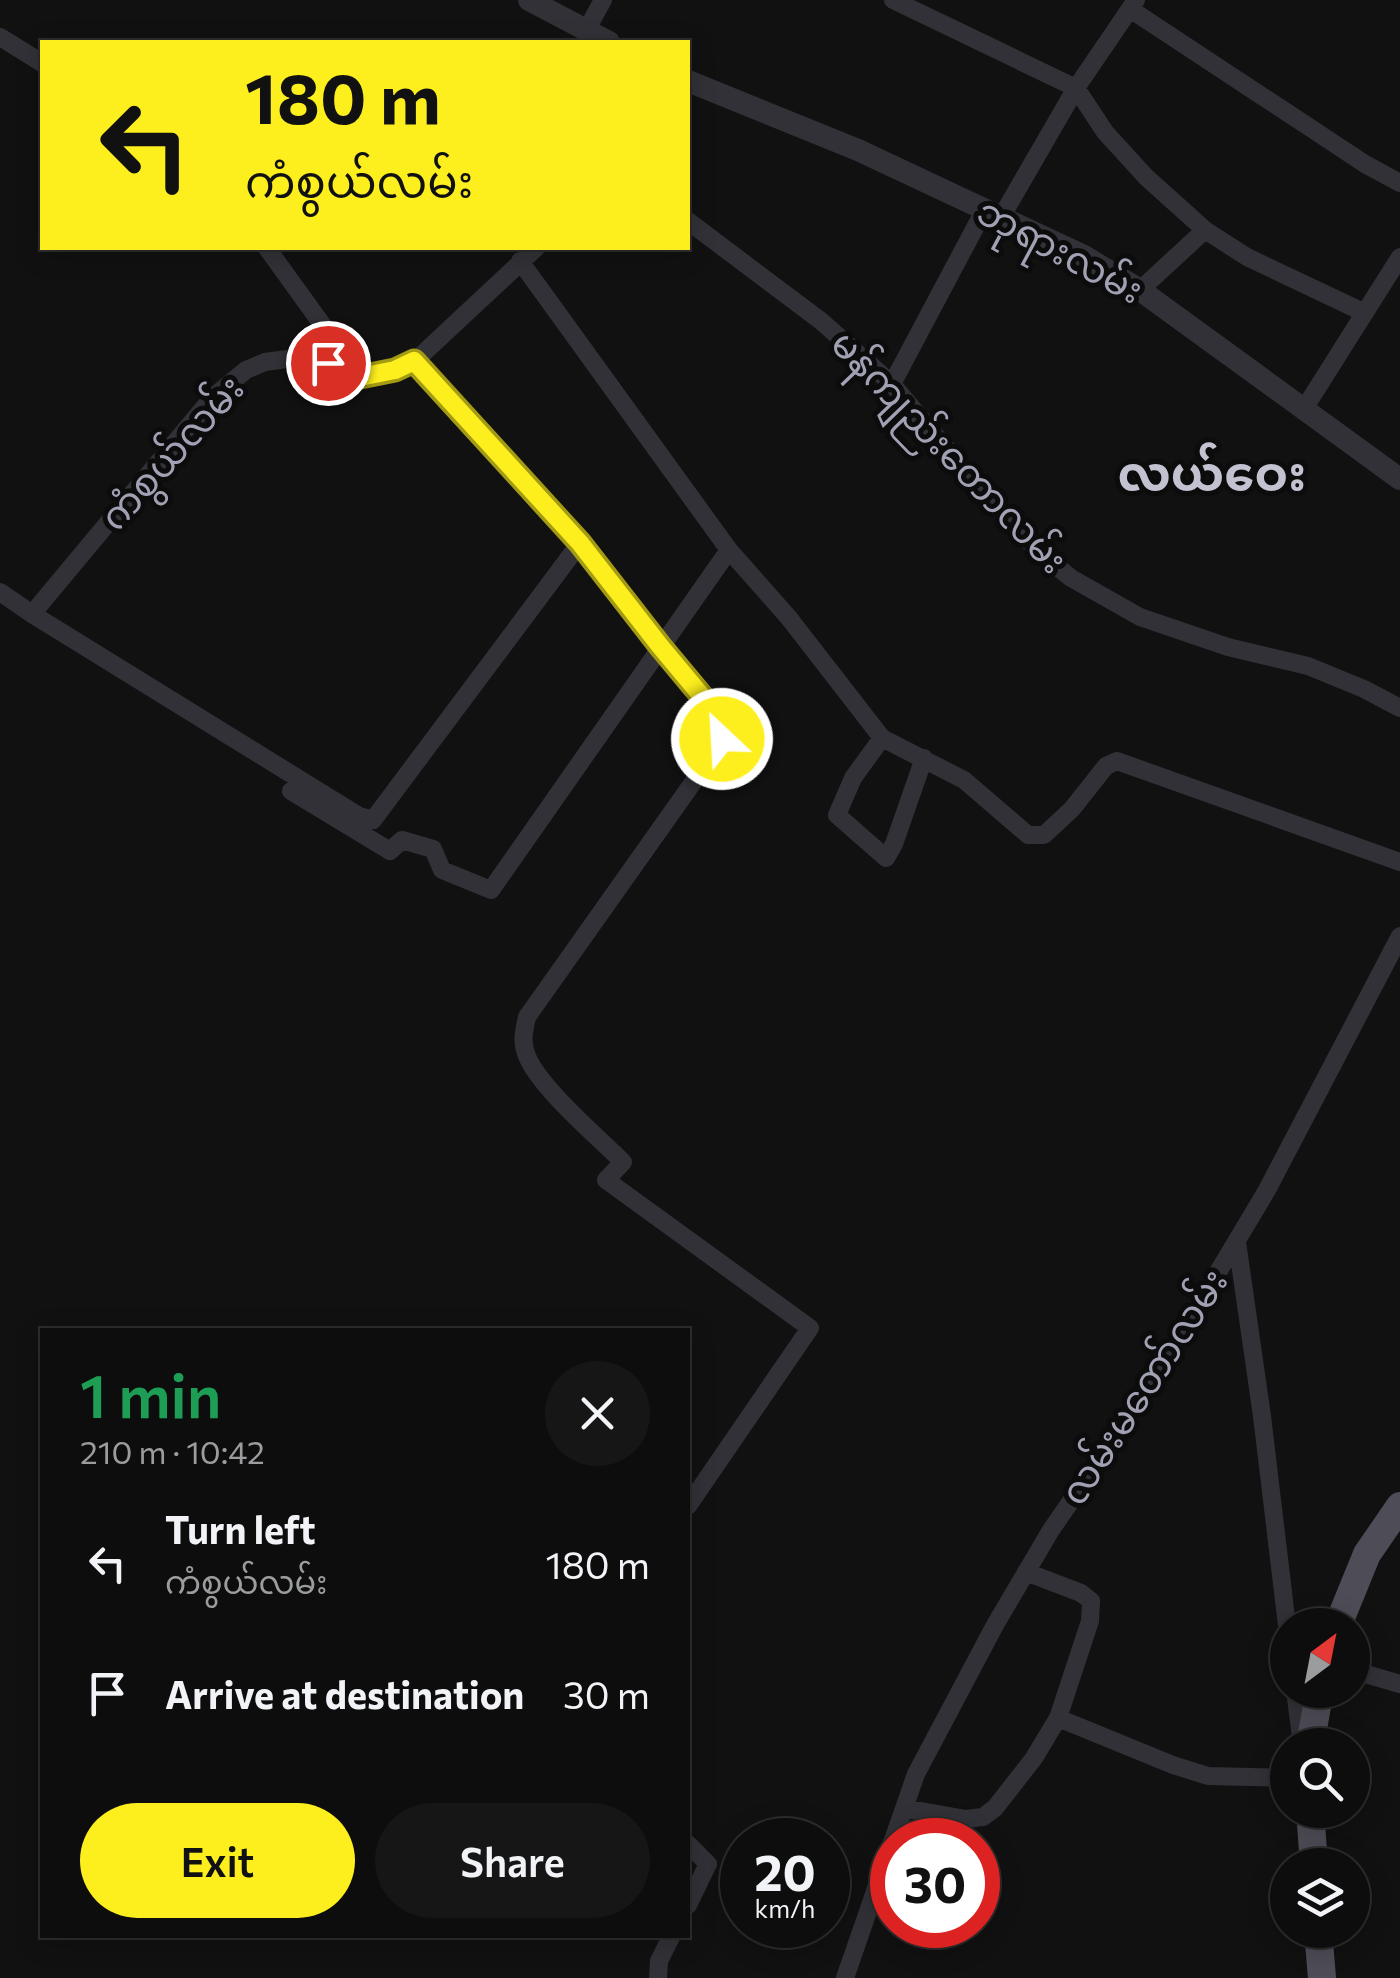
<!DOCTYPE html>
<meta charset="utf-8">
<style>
body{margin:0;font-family:Commissioner,"Noto Sans Myanmar",sans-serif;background:#161617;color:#f1f3f6;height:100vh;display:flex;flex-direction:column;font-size:38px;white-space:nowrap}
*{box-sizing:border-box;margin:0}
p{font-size:32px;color:#9a9c9e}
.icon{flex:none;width:55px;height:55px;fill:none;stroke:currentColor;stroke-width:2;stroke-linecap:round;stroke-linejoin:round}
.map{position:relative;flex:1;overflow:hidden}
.sheet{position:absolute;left:40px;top:1328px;width:650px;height:610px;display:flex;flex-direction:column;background:#0d0d0e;border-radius:0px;box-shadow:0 5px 25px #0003,0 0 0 2px #2d2d2e}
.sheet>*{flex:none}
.top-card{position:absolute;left:40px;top:40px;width:650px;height:210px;border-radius:0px;box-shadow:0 5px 25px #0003,0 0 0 2px #2d2d2e;background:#fdef1e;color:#111;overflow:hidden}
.needle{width:65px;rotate:32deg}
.tools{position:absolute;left:1270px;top:1608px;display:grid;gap:20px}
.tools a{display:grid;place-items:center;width:100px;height:100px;border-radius:50%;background:#0d0d0e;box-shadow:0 5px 25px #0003,0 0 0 2px #2d2d2e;font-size:50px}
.speed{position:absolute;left:720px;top:1818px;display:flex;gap:20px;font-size:50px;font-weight:700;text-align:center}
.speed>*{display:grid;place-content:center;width:130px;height:130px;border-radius:50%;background:#0d0d0e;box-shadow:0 5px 25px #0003,0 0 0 2px #2d2d2e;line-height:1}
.speed small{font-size:25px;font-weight:400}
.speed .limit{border:15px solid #d22;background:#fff;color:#111}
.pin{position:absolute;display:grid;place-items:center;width:85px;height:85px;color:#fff;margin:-42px;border:5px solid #fff;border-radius:50%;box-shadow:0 2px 10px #0007}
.me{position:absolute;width:110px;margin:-55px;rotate:335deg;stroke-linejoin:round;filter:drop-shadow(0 0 8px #0008)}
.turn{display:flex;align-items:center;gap:35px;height:210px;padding:0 40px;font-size:45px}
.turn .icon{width:130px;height:130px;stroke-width:2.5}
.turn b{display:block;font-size:70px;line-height:85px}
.round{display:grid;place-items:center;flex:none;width:105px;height:105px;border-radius:52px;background:#161617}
.head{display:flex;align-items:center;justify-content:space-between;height:170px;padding:0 40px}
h1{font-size:60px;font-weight:600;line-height:75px;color:#1e9e55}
.cta{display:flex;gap:20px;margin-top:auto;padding:20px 40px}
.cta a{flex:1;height:115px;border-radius:60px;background:#fdef1e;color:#111;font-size:40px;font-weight:600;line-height:115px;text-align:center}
.cta a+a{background:#161617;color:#f1f3f6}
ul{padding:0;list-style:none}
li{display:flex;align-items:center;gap:30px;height:130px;padding:0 40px}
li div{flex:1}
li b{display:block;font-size:38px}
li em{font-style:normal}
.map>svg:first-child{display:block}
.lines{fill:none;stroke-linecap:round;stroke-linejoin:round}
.minor{stroke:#323137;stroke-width:18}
.tertiary{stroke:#323137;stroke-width:22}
.primary{stroke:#4e4d57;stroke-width:28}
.route-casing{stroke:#a49b14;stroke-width:25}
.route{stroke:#fdef1e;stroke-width:18}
.labels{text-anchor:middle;stroke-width:10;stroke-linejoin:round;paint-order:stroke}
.street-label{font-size:38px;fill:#a1a1b4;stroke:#0c0c0d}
.district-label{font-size:48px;font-weight:bold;fill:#c2c2d0;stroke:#0c0c0d}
</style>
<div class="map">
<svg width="1400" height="1978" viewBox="0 0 1400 1978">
<rect width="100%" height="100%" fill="#111112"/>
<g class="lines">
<path class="minor" d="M893,0L1076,88L1105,132L1146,177L1205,230L1247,257L1365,313
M1130,9L1365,164L1400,183
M586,31L603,0
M0,37L42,63
M1002,216L1076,88L1136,0
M688,221L821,321L892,384L989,499L1039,552L1071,578L1140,617L1228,647L1308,666L1364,689L1400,708
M267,248L360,377
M520,261L729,550L789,618L882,738L964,780L1028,835H1044L1072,809L1106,766L1117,761L1400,862
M1140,290L1205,230
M415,361L580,543L660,646L715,712L722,726V739L716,750L527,1017C524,1031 521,1042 527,1056C539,1087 598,1137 623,1162L606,1180L810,1328L688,1506
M892,384L985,209
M1304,409L1400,257
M0,592L32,614L359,816L373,820L580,543
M32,614L212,398L246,370L265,362L287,359L328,363L360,377L395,370L415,361L536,248
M882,738L853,778L837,815L886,858L894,844L924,758
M291,791L390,851L402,840L433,849L442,870L491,890L729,550
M1237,1242L1262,1416L1288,1634
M1352,1670L1400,1684
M1295,1690L1302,1745
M1058,1718L1173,1765L1208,1776L1288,1778
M904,1808L966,1819L983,1817L995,1808L1034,1758L1058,1718L1090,1621L1091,1601L1081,1593L1026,1572
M893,1840L916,1774L995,1625L1051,1530L1150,1386L1267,1190L1400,936
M688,1844L708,1864L688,1905
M658,1978L659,1961L672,1935
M845,1978L892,1842"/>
<path class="tertiary" d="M529,0L609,42
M688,81L858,150L1084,256L1140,290L1400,479"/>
<path class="primary" d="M1338,1625L1367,1554L1400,1506
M1310,1745L1320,1690
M1310,1810L1314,1865
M1318,1930L1322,1978"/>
</g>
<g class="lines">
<defs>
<path id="route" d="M328,363L360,377L395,370L414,361L580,543L660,646L715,712L722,726V739"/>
</defs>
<use href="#route" class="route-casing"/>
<use href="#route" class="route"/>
</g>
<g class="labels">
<g class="street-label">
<text transform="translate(1060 251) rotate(28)" y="13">ဘုရားလမ်း</text>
<text transform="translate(949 452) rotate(46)" y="13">မန်ကျည်းတောလမ်း</text>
<text transform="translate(172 453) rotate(-48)" y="13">ကံစွယ်လမ်း</text>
<text transform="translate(1144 1387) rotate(-57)" y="13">လမ်းမတော်လမ်း</text>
</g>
<g class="district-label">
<text x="1212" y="491">လယ်ဝေး</text>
</g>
</g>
</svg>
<div class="tools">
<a><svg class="needle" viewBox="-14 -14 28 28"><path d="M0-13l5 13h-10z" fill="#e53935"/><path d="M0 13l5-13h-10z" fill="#9a9c9e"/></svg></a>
<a><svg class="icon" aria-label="search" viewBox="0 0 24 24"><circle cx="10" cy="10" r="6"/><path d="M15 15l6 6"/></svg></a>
<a><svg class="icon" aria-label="layers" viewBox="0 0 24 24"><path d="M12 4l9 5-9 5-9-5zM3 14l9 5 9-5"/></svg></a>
</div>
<div class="speed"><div>20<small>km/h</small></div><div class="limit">30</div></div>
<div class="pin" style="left:328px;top:363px;background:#d93025"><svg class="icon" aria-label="arrive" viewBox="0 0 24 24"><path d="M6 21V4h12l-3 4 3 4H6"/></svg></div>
<svg class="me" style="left:722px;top:739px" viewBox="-20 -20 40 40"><circle r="17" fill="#fdef1e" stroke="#fff" stroke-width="3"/><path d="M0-11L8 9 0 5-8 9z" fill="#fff"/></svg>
<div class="top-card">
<div class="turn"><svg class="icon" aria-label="left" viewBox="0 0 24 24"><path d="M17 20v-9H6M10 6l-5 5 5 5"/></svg><div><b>180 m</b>ကံစွယ်လမ်း</div></div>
</div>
<section class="sheet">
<div class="head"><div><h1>1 min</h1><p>210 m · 10:42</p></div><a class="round"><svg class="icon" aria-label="close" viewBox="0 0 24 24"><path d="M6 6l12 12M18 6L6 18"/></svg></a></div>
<ul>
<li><svg class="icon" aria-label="left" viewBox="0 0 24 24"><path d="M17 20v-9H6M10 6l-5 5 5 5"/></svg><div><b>Turn left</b><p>ကံစွယ်လမ်း</p></div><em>180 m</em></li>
<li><svg class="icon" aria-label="arrive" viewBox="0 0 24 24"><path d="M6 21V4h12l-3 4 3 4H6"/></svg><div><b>Arrive at destination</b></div><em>30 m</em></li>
</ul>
<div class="cta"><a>Exit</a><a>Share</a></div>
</section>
</div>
